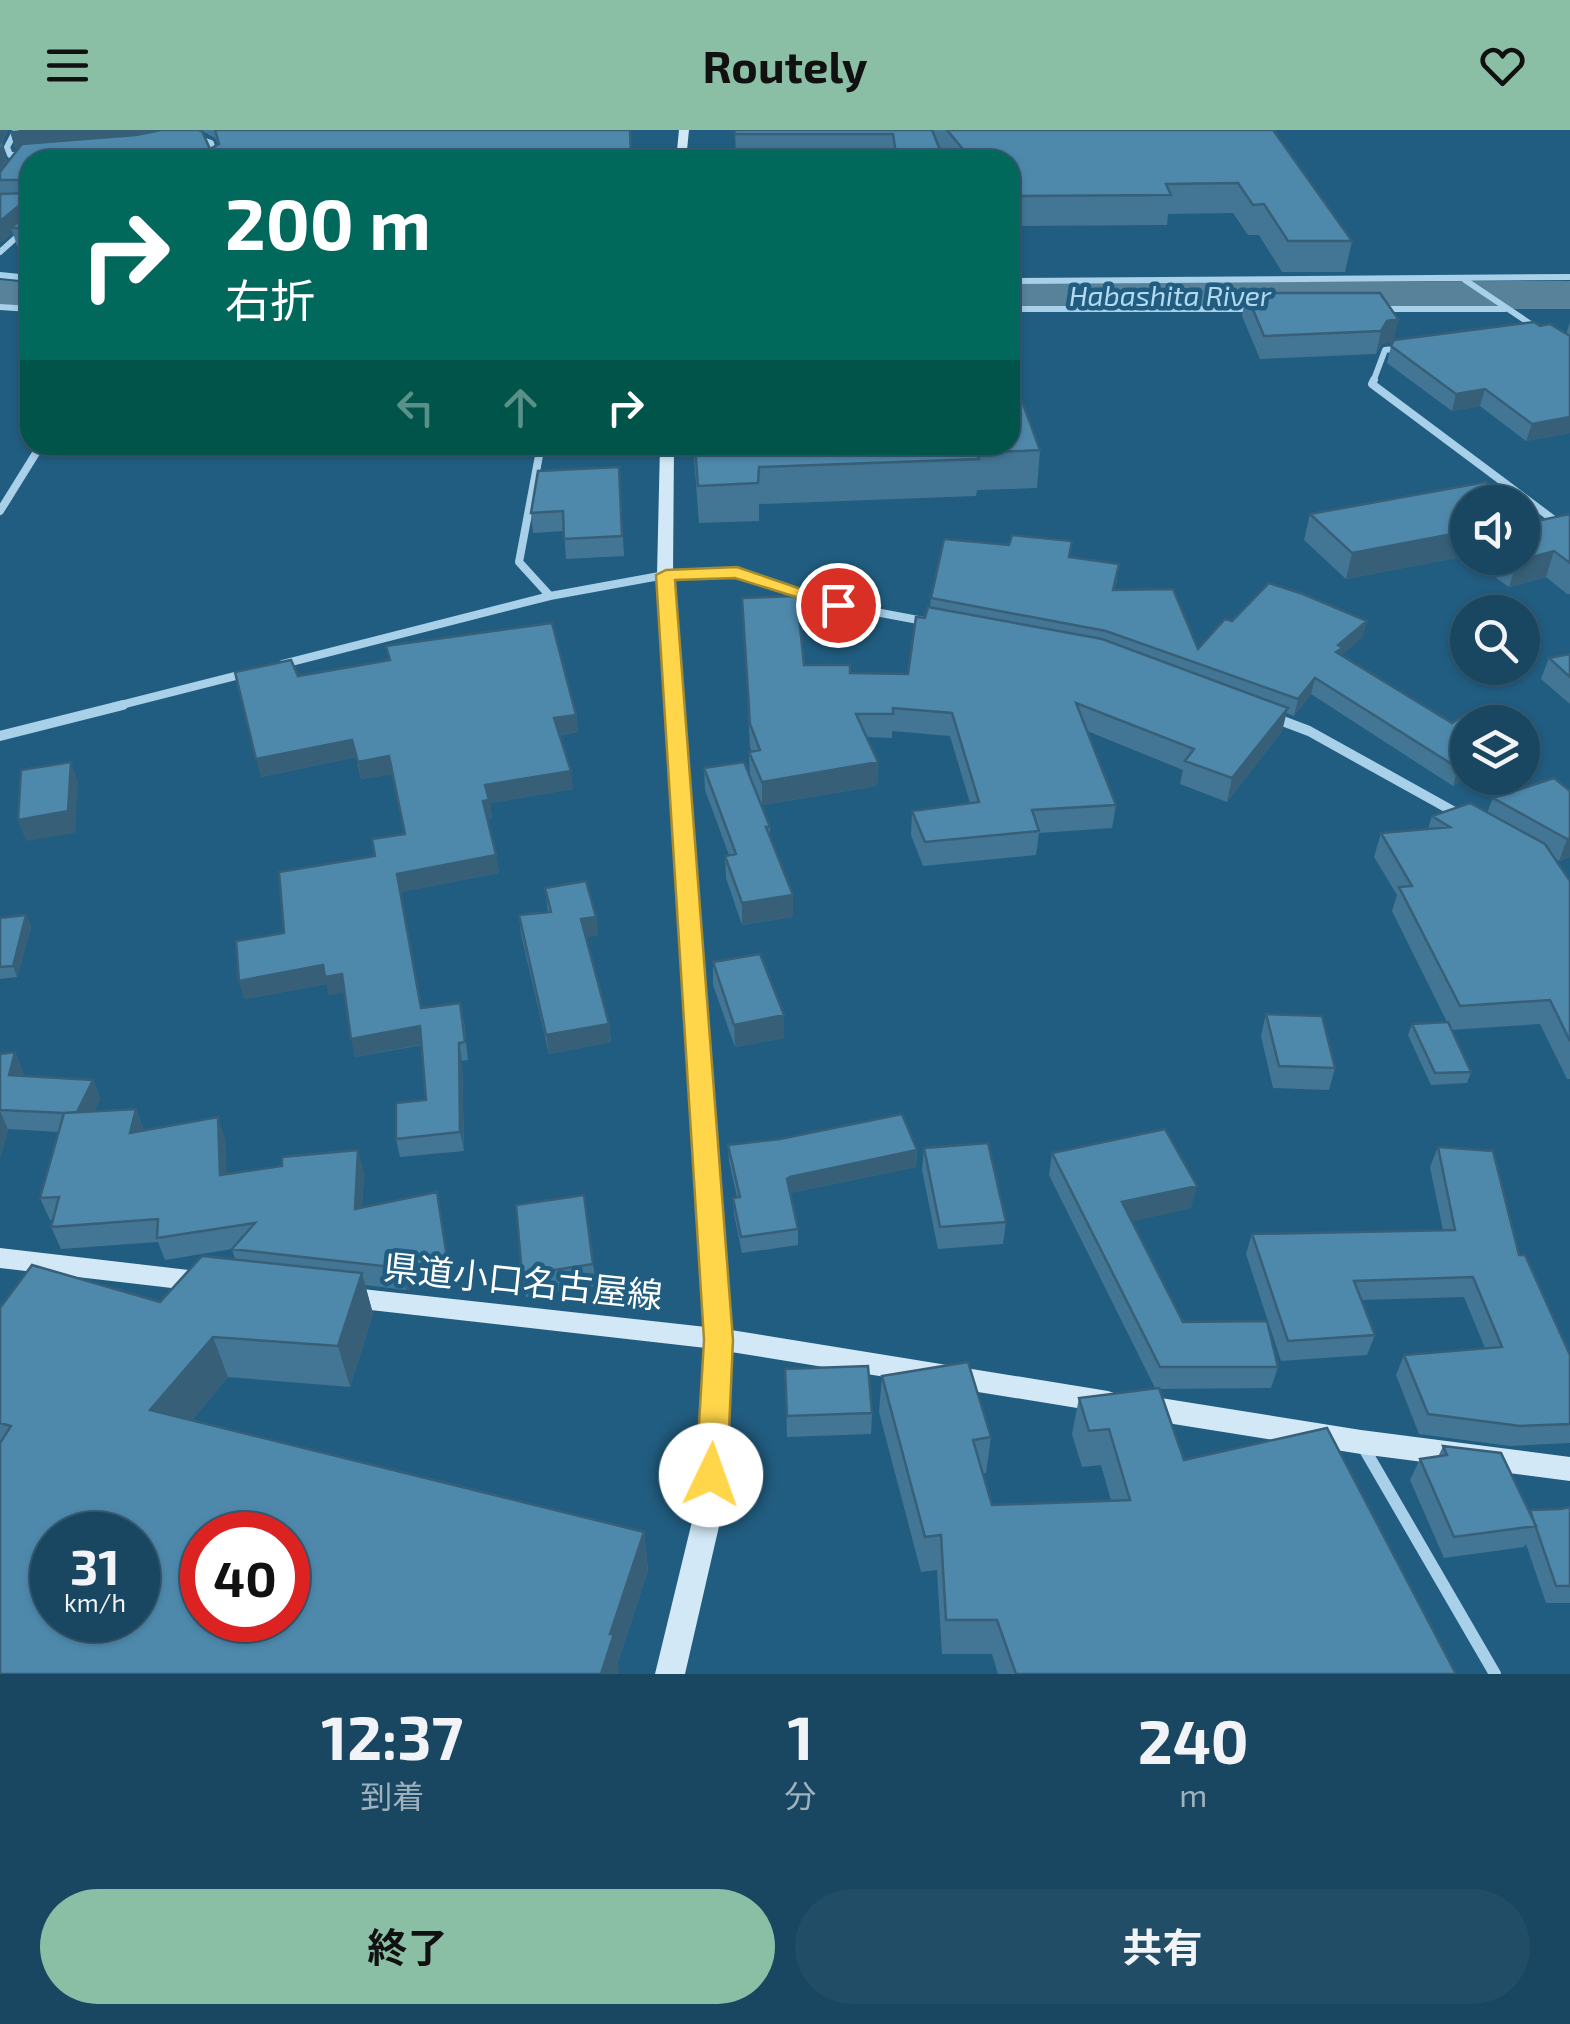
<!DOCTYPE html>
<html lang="ja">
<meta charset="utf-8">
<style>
body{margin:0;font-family:"Exo 2","Noto Sans JP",sans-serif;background:#224d67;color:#f1f3f6;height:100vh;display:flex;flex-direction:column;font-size:38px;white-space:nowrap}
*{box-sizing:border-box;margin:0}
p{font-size:32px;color:#9fb1bd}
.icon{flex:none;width:55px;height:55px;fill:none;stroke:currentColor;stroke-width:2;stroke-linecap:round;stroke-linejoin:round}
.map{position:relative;height:1544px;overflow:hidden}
.sheet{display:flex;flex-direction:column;background:#194661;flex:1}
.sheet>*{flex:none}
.top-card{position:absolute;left:20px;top:20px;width:1000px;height:305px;border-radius:30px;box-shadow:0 2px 8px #0004,0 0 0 2px #375e76;background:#00695c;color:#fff;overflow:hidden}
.buttons{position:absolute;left:1450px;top:355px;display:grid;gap:20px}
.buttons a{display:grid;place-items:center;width:90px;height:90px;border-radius:50%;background:#194661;box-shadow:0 2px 8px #0004,0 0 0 2px #375e76;font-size:50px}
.speed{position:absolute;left:30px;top:1382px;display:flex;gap:20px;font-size:50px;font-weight:700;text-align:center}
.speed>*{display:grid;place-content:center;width:130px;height:130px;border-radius:50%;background:#194661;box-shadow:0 2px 8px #0004,0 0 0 2px #375e76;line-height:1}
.speed small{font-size:25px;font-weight:400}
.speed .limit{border:15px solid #d22;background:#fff;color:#111}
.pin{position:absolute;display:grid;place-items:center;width:85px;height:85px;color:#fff;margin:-42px;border:5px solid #fff;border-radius:50%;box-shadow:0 2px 10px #0007}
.me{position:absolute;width:110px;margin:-55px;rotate:3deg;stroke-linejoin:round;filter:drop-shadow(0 0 8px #0008)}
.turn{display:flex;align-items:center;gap:35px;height:210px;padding:0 40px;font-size:45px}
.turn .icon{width:130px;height:130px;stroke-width:2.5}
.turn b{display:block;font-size:70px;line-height:85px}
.lanes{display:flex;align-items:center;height:95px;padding:0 40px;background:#0003;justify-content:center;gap:50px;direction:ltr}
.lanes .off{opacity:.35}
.eta{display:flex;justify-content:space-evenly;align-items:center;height:170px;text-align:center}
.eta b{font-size:60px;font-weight:700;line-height:70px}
.action{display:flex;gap:20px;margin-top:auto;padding:20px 40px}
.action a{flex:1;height:115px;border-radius:60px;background:#8abfa5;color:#111;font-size:40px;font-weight:700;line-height:115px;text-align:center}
.action a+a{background:#224d67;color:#f1f3f6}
header{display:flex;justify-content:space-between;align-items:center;height:130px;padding:0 40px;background:#8abfa5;color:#111;font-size:45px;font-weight:700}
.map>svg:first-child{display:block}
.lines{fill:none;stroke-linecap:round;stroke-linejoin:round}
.river{fill:#57829a;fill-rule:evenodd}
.street-far3{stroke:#a8d0e8;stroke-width:6}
.street-far2{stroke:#a8d0e8;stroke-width:8}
.street-far1{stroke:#a8d0e8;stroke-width:10}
.street{stroke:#a8d0e8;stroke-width:12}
.secondary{fill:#d2e8f6;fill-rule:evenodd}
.wall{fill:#437694}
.shaded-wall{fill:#376078}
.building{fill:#4e89ac;stroke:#376078;stroke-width:2.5;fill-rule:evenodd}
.route{fill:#ffd54a;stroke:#a68a30;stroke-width:2.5}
.labels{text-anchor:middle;stroke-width:9;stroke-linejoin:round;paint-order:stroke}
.far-water-label{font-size:28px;font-style:italic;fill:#b3daef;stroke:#215d81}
.near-street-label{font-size:35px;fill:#fff;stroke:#215d81}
</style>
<header><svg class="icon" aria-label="menu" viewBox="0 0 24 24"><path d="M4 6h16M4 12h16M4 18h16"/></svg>Routely<svg class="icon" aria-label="heart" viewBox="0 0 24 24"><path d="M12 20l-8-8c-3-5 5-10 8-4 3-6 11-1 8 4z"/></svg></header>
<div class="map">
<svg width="1570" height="1544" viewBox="0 0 1570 1544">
<rect width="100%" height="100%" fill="#215d81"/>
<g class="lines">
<path class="river" d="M0,150L30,153V181L0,178Z
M1570,151V179L1010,180V152Z"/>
<path class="street-far3" d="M16,0L7,17L10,25H25
M188,0L189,5L211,13L216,30
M0,122L30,95
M0,145L30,148
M1465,150L1538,199
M1010,151L1570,147
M0,177L30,179
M1010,179H1254
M1381,179H1505
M1373,252L1385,220L1400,218"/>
<path class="street-far2" d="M1374,250L1372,254L1570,402
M541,315L519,432L550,466
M0,381L41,315
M283,534L550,466L665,445L737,442L838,475L929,492
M113,577L247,543"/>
<path class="street-far1" d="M1272,587L1309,601L1460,685
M0,606L123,575"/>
<path class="street" d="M1361,1313L1495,1544"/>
<path class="secondary" d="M679,0H689L686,30H676Z
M660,315H674L673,445L731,1200L1108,1261L1117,1264L1121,1272L1117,1280L1108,1283L731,1222L723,1379L685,1544H655L695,1379L706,1218L344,1177L335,1174L332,1167L335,1160L344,1157L706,1197L657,445Z
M0,1118L206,1142L215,1145L218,1152L215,1159L206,1162L0,1138Z
M1142,1265L1361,1300L1570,1327V1351L1361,1324L1142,1289L1133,1285L1129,1277L1133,1269Z"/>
</g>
<path class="wall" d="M0,0H8L2,13L7,31L2,40L19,17L15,18L10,1L210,19L218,15L215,8L200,0H633L30,30V116H17L13,103L0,113Z
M735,0H1273L1352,111L1345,142H1282L1259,105H1248L1233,83L1168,84L1167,95L1010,96V30H947L942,24L944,30H736Z
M1246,163L1398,189L1393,212L1382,214L1376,224L1260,229L1242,186Z
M1570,192V303L1526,311L1480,276L1452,281L1387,233L1391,216L1540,196L1566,204Z
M1010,193L1018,214L1015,250H1014L1040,320L1037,358L977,360L976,366L759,374V391L699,393L693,315H1010Z
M619,337L624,426L566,429L564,401L533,403L531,383Z
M1468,372V427L1466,426L1346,449L1304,410L1310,384Z
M1570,384V464H1567L1546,447L1509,457L1468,428H1522L1537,391Z
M1072,411L1070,427L1117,450L1114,460L1198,519L1232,491L1363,507L1341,525L1468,646L1453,656L1311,564L1294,586L1286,583L1282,601L1227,672L1180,654L1183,640L1087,601L1116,675L1112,698L1039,703L1036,725L923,736L911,705L912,681L970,673L950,606L892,601V608L867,607L878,632L877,656L762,675L750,646L749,622H752L750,617L742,468L804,535L850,543L908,544L925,488L930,477L931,468L1009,415Z
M386,516L576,585L578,602L560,605L573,659L490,673L492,688H487L499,743L400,762L421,878L464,891L468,930L462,931L464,1021L400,1027L396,1009L426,970L422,915L355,927L344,862L329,865L327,854L244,869L284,803L375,726L405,704L393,644L361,649L356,627L261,647L298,546L389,530Z
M1570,524V574L1541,549L1549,528Z
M704,638L770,697V707L793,765V787L742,795L726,748L725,726L729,725L705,660Z
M1570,661V727L1559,731L1554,728L1570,751V949H1567L1540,894L1451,900L1471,942L1467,953L1431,955L1408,905L1412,894L1447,892L1392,781L1397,765L1374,727L1381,703L1428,699L1432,686L1487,683L1493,668Z
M545,758L596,787L598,805L586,807L609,894L611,912L549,924L521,804L519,785L548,782Z
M26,785L31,797L17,847L0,849V788Z
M713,832L784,908L735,917L713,855Z
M1266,884L1335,938L1329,960L1273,958L1261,906Z
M15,922L23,942L22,946L93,950L100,969L94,981L136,979L144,1001L225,1009L226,1044L364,1042L362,1077L437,1062L451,1150L406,1160L365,1155L373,1184L350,1257L228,1247L192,1290L644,1402L648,1440L618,1532V1544H0V1178L160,1172L235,1129L232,1119L165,1130L158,1112L61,1119L51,1097L53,1090H50L40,1068L59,1002L8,999L0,1029V924Z
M728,1015L917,1020L916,1037L790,1063L798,1099V1115L742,1123L734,1084L733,1068L737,1067L729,1031Z
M1438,1017L1519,1125L1570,1225V1313L1510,1316L1419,1304L1396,1245L1404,1225L1485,1218L1464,1167L1362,1170L1375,1205L1367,1225L1281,1231L1246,1124L1252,1104L1443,1100L1430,1037Z
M924,1018L1006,1092L1003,1114L938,1119L922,1040Z
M1052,1023L1191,1078L1132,1091L1183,1192L1278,1237L1271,1258L1159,1259L1184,1330L1456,1544H998L992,1524H942L937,1440L921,1442L879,1282L882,1246L991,1307L986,1343H982L992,1375L1111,1370L1101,1335L1082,1337L1072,1304L1079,1268L1155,1258L1049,1045Z
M584,1065L596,1156L526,1167L522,1145Z
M785,1239L872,1283L871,1304L787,1307Z
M1443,1316L1529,1381L1560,1379L1570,1377V1473H1546L1526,1414L1524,1417L1444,1428L1410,1350L1420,1329L1438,1327Z"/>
<path class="shaded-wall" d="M0,0H8L0,16Z
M22,0H179L138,8L15,18L10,1Z
M3,14L7,31L0,43V18Z
M26,70L30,84L11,98L13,103L0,113V91Z
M1398,189L1393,212L1382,214L1376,224L1381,201L1387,191Z
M1485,259L1480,276L1452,281L1456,264Z
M1570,287V303L1526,311L1532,294Z
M1468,401L1466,426L1346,449L1352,423Z
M1554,421L1546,447L1509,457L1517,431Z
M1367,491L1363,507L1341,526L1332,538L1338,515Z
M1315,548L1311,564L1294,586L1298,569Z
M1288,578L1282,601L1227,672L1232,648Z
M576,585L578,602L556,605L554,588Z
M352,610L356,627L261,647L256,629Z
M389,626L393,644L361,649L358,632Z
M71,632L78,653L75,703L26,711L18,690Z
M878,632L877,656L762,675V652Z
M1468,633V646L1453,656L1458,638Z
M571,641L573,659L490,673L492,688L485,689L483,671L485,655Z
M1570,708V727L1559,731L1567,709Z
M496,725L499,743L400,762L397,744Z
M793,765V787L742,795V773Z
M26,785L31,797L17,847L13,836Z
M596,787L598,805L583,808L581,789Z
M323,835L342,844L346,862L329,865L327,854L244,869L239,851Z
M784,885V908L735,917L734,895Z
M609,894L611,912L549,924L546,905Z
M420,896L424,914L355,927L351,909Z
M459,913L462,931L464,1021L460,1002Z
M15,922L23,942L17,964L9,945Z
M93,950L100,969L84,1004L76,984Z
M136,979L144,1001L130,1003Z
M0,981L8,999L0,1029Z
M218,987L225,1009L228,1067L220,1045Z
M358,1020L364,1042L361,1101L355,1079Z
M917,1020L916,1037L790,1063L787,1049L790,1047Z
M1197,1056L1191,1078L1118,1095L1122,1072Z
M437,1062L451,1150L406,1160L400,1138Z
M362,1143L373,1184L350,1257L338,1216Z
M213,1207L228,1247L167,1320L150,1280Z
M644,1402L648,1440L618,1532L619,1541L618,1544H601L610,1504Z"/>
<path class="building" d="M161,0H198L202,1L210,19L219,14L215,0H630L631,30H30V55L26,50H0V42L22,14L136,5Z
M735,0H932L944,30H897L893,4H735Z
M947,0H1273L1352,111H1288L1264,74L1253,75L1238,53L1166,54L1171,65L1010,66V30H972Z
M30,59V78L26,70L0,91V64L26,63Z
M30,81V98H11Z
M1246,163H1380L1398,189L1387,191L1381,201L1264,206Z
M1534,192L1540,196L1550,194L1570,206V287L1532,294L1485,259L1456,264L1391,216L1394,210Z
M1010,193L1018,214H1010Z
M1010,239L1040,320L977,323L979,329L759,337L758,353L698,356L695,315H1010Z
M619,337L622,406L564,409L563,381L531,383L538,341Z
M1486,352L1513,372H1468V401L1352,423L1310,384Z
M1522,380L1537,391L1570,384V433L1554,421L1517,431L1512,428H1522Z
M1012,405L1072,411L1069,427L1119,434L1113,460L1173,459L1198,519L1225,489L1232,491L1269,453L1303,464L1367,491L1338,515L1343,518L1336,522L1452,593L1465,584L1480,592H1468V633L1458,638L1315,548L1298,569L1106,501L931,468L944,409L1009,415Z
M797,466L804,535H850V543L908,544L916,487L925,488L928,477L1102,509L1288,578L1232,648L1185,631L1194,619L1076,573L1116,675L1032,680L1039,701L925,712L912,681L979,672L952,583L893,578V584H856L878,632L762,652L749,622L760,620L750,594L742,468Z
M552,493L576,585L554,588L571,641L485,655L489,670L483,671L496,725L397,744L421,878L460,873L465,912L459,913L460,1002L396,1009V973L426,970L420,896L351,909L342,844L325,847L323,835L239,851L236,811L284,803L279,742L375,726L372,709L405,704L389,626L358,632L352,610L256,629L235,542L291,530L298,546L390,530L386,516Z
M1570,524V547L1549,528Z
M71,632L68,681L18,690L21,640Z
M744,632L770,697H766L793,765L742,773L725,726L736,724L704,638Z
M1554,648L1570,661V708L1567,709L1493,668Z
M1470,673L1545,714L1570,751V911L1550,870L1460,876L1399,757L1412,756L1381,703L1450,697L1432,686Z
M586,751L596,787L581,789L609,894L546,905L519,785L551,782L545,758Z
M26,785L13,836L0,837V788Z
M760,824L784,885L734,895L713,832Z
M1266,884L1322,886L1335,938L1279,936Z
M1448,892L1471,942L1435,943L1412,894Z
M15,922L9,945L93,950L77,982L64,983L0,980V924Z
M136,979L130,1003L218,987L220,1045L282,1036V1027L358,1020L355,1079L437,1062L447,1128L400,1138L232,1119L255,1093L157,1108L158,1089L51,1097L59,1067L40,1068L64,983Z
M902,984L917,1020L790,1047L787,1049L798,1099L741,1107L733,1068L740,1067L728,1015L780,1009Z
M1165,999L1197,1056L1122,1072L1183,1192L1267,1191L1278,1237H1160L1052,1023Z
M988,1013L1006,1092L940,1097L924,1018Z
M1438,1017L1493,1021L1519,1125H1525L1570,1225V1294L1520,1296L1428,1284L1404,1225L1502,1217L1473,1147L1354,1151L1375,1205L1288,1211L1252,1104L1455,1100Z
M584,1065L593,1134L522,1145L516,1075Z
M202,1126L362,1143L338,1216L213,1207L150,1280L644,1402L610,1504H614L601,1544H0V1313L11,1296L0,1293V1178L32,1135L160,1172ZM52,1405H138V1490H52ZM202,1405H288V1490H202Z
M968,1232L991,1307L973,1310L992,1375L1130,1370L1109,1299L1089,1301L1079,1268L1159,1258L1184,1330L1327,1298L1456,1544H1016L997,1490H946L941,1405L925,1407L882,1246Z
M868,1236L872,1283L787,1286L785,1239Z
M1443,1316L1501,1323L1536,1396L1454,1407L1420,1329L1447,1325Z
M1570,1377V1456H1556L1530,1380L1560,1379Z"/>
<path class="route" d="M737,437L848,475L838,480L735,448L675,450L733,1210L727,1345L722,1355L711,1359L700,1355L696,1345L704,1210L656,445L666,440Z"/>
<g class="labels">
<g class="far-water-label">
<text x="1170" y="176">Habashita River</text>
</g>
<g class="near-street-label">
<text transform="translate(523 1152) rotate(6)" y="12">県道小口名古屋線</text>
</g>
</g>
</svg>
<div class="buttons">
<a><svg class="icon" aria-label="sound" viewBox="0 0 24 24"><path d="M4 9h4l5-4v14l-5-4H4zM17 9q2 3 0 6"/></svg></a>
<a><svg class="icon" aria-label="search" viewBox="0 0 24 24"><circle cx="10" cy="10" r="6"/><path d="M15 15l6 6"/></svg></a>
<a><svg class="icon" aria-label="layers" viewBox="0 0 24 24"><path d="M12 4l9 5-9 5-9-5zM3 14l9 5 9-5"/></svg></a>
</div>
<div class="speed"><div>31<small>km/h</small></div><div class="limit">40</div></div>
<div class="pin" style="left:838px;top:475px;background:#d93025"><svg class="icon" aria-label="arrive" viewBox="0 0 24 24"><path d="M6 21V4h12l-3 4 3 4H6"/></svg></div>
<svg class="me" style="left:711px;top:1345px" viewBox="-20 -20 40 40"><circle r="19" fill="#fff"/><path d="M0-13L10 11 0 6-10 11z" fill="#ffd54a"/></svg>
<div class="top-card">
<div class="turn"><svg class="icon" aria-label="right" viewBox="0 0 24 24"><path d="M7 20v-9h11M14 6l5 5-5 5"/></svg><div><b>200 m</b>右折</div></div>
<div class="lanes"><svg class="icon off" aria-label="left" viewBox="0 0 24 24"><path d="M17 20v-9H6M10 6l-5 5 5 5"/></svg><svg class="icon off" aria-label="ahead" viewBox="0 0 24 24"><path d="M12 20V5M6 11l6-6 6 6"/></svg><svg class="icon" aria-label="right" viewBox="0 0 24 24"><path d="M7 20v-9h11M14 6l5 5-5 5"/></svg></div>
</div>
</div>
<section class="sheet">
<div class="eta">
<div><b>12:37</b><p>到着</p></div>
<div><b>1</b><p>分</p></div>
<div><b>240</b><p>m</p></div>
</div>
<div class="action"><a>終了</a><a>共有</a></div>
</section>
